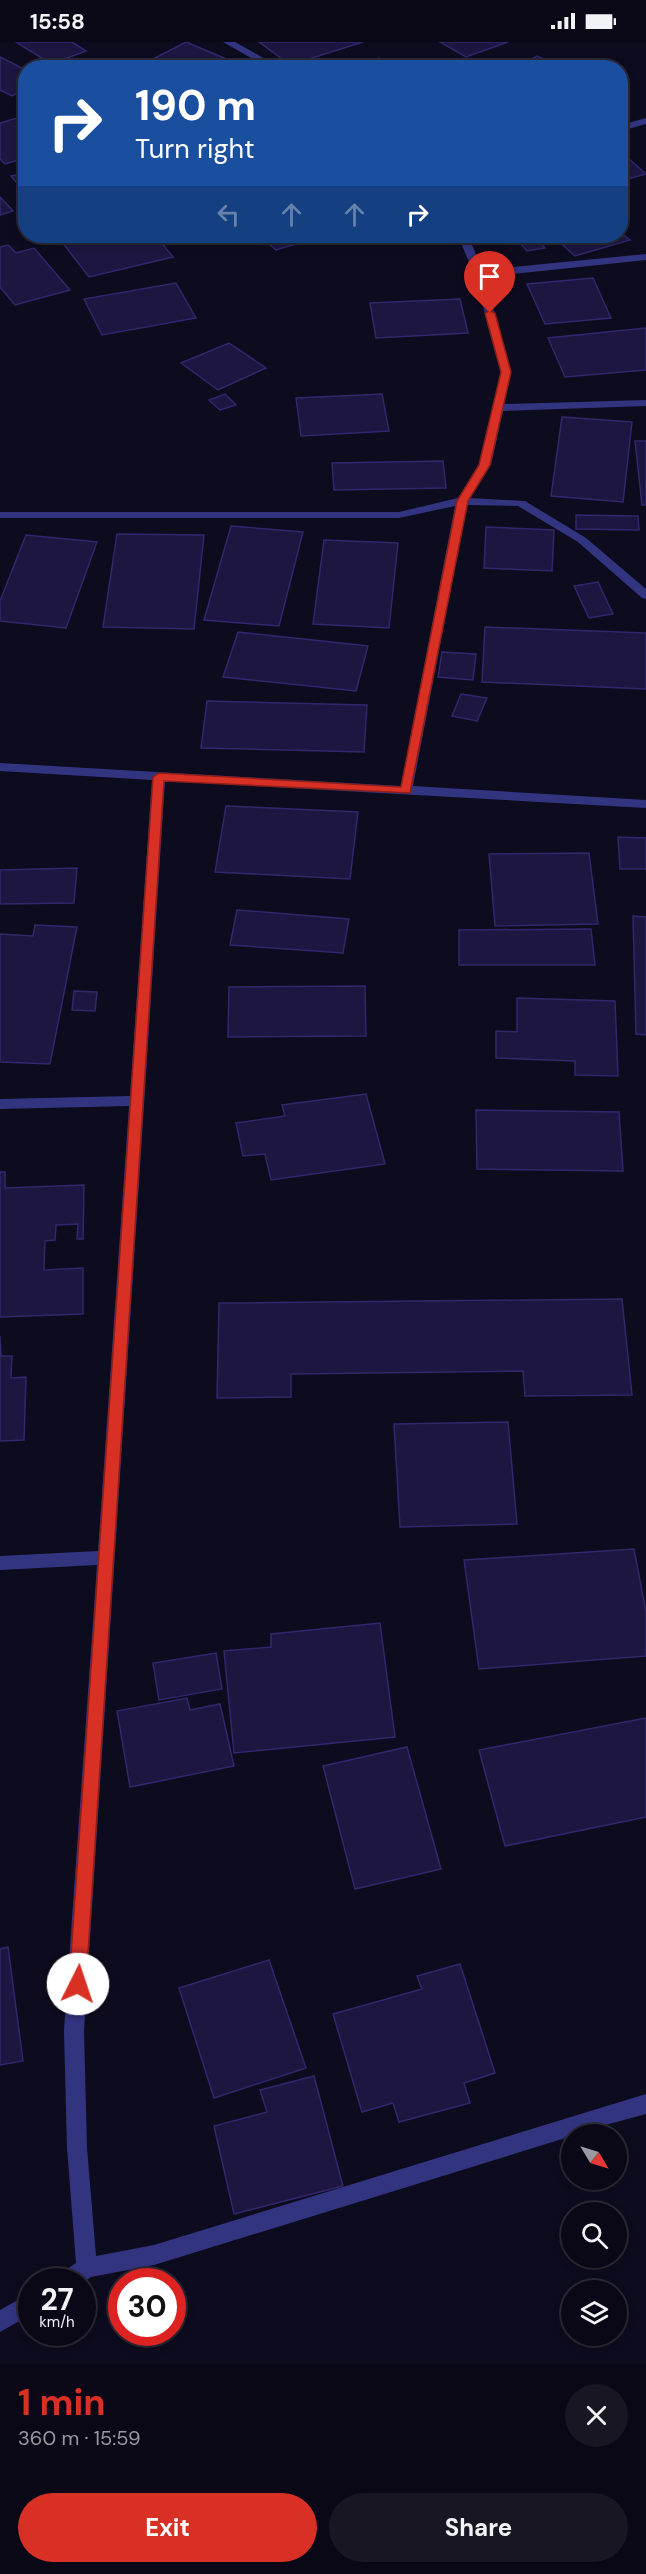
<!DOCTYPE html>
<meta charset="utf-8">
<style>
body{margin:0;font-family:"DM Sans",sans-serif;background:#181623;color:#f1f3f6;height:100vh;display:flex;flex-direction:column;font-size:22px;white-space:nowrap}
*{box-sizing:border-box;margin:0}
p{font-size:20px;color:#999aa1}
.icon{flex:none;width:33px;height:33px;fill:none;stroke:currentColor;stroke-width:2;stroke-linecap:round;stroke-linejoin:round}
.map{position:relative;height:2322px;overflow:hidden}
.drawer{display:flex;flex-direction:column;background:#0a0816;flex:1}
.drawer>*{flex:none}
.top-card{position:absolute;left:18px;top:18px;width:610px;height:183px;border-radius:24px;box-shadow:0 3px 9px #0003,0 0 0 2px #2a2935;background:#1a4fa0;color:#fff;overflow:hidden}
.needle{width:39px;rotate:128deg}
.controls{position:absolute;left:561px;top:2082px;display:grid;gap:12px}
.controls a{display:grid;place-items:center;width:66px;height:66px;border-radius:50%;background:#0a0816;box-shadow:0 3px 9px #0003,0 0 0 2px #2a2935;font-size:30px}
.speed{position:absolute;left:18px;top:2226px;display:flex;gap:12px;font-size:30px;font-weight:700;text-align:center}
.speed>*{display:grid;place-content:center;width:78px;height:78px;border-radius:50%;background:#0a0816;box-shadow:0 3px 9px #0003,0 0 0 2px #2a2935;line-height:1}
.speed small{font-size:15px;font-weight:400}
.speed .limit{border:9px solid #d22;background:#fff;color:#111}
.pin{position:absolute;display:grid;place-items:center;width:51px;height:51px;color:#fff;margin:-62px -26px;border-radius:50% 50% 50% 0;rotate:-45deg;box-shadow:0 0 6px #0007}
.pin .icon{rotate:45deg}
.me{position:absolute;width:66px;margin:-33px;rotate:4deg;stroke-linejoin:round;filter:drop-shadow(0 0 4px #0008)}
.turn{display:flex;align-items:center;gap:21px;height:126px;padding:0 18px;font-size:27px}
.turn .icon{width:78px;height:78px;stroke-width:2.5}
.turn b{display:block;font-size:42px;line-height:51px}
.lanes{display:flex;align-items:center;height:57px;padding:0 18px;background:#0003;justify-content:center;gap:30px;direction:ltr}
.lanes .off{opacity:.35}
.round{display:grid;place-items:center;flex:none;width:63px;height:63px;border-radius:32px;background:#181623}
.overview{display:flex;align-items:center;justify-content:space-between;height:102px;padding:0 18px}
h1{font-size:36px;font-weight:700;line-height:45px;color:#d93025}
.cta{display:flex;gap:12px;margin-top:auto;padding:12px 18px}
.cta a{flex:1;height:69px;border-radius:36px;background:#d93025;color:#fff;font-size:24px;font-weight:700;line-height:69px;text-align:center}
.cta a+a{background:#181623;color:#f1f3f6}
.status{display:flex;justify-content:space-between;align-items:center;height:42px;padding:0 30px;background:#0a0816;direction:ltr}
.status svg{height:16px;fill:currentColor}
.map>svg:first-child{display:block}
.building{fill:#1c1640;stroke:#31276d;stroke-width:1.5}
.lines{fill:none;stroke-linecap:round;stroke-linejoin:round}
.minor{fill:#333480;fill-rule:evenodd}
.route{fill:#d93025;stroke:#8d1f18;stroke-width:1.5}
</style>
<div class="status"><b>15:58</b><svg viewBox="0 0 49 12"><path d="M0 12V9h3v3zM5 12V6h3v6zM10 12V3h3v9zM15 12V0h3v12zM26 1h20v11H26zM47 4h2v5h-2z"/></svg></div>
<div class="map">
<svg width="646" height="2322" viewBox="0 0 646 2322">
<rect width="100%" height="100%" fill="#0d0b1e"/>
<path class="building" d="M16,0H72L86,9L51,22Z
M186,0L248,26H164L149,19Z
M259,0H363L290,23Z
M440,0H508L466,15Z
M537,14L565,26H515Z
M0,15L26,28V47L12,54L0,48Z
M379,16L391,26L352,24Z
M17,76L26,83V116L5,122L0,117V81Z
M621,110L646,132L621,139Z
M26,131V152L11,134Z
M0,155L13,169L0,173Z
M621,191L630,198L575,214L553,194H621Z
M91,194H156L173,215L89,235L62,200Z
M260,194H322L276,208Z
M514,194H535L545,206L527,209Z
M8,203L16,211L34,206L70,248L15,263L0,245V205Z
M593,236L611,276L545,282L527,242Z
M176,241L196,276L102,293L84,257Z
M460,257L468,291L376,296L370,261Z
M646,286V328L565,335L548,296Z
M229,301L266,326L218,348L181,321Z
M225,352L236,363L220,368L209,358Z
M382,352L389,389L301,394L296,356Z
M562,375L632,380L623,460L551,454Z
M635,399H646V463H642Z
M443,419L446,446L334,448L332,421Z
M576,473L638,474L639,488L576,487Z
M231,484L303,490L279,584L204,578Z
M486,485L554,488L552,529L484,526Z
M117,492L204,493L194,587L103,585Z
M26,493L97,500L66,586L0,579V559Z
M324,498L398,501L389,586L313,582Z
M598,540L613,572L589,576L574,544Z
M485,585L646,591V647L482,640Z
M238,590L368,604L356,649L223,635Z
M442,610L476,612L473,638L438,635Z
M461,652L487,656L477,679L452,674Z
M207,659L367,663L364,710L201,706Z
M226,764L358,770L350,837L215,830Z
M618,795L646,796V827H620Z
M589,811L598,882L495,884L489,812Z
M77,826L74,861L0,862V828Z
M237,868L349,877L343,911L230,903Z
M633,874L646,875V993L636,992Z
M35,883L77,885L50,1022L0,1020V892L33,894Z
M591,887L595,923H459V888Z
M365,944L366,994L228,995L229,945Z
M74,949L97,950L95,969L72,968Z
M517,956L615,959L618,1034L575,1033V1019L496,1016V989L517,990Z
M366,1052L385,1122L271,1138L265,1112L243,1114L236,1081L285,1074L282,1063Z
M476,1068L619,1070L623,1129L477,1127Z
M0,1130H5V1146L84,1143L83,1197H77L78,1182L56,1183L55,1198L45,1199L44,1228L83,1226V1272L0,1275Z
M622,1257L632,1353L525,1354L523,1329L291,1332V1355L217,1356L219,1261Z
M0,1294L1,1314H12L11,1336L26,1335L24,1398L0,1399Z
M508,1380L517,1482L400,1485L394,1382Z
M634,1507L646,1570V1614L479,1627L464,1518Z
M380,1581L395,1695L234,1711L224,1609L271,1605V1592Z
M216,1611L222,1647L159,1658L153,1621Z
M187,1656L190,1668L220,1662L234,1724L130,1745L117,1669Z
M646,1676V1775L505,1804L479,1708Z
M407,1705L441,1827L355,1847L323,1724Z
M8,1905L23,2019L0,2023V1907Z
M269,1918L306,2026L214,2056L179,1946Z
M460,1922L495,2031L464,2041L470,2061L399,2080L393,2061L362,2070L333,1972L422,1947L417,1934Z
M314,2034L343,2144L234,2172L214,2084L267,2070L260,2048Z"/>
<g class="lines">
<path class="minor" d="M223,0H235L281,26H269Z
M646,76V82L621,89V83Z
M458,194H468L483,228L646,212V218L485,235L511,330L504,362L646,358V364L503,369L491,423L470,456L525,459L586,496L646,547V557L642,556L578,500L518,464L467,463L413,744L646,758V766L165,739L84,1989L87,2106L96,2214L154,2203L646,2052V2072L572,2092V2094L154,2223L91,2235L82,2241L55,2240L58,2233L76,2221L67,2106L64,1989L97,1523L0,1528V1514L98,1509L129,1064L0,1067V1057L130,1054L152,738L0,729V721L401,744L455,464L399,476H0V470H399L458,456L479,423L501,330L474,232Z
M32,2250V2272L0,2290V2268Z"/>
</g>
<path class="route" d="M490,268L495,271L511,330L490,423L468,459L410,751L164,739L86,1942L84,1948L78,1950L71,1948L69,1942L153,735L159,731L401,745L457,459L479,423L501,330L485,271Z"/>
</svg>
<div class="controls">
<a><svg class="needle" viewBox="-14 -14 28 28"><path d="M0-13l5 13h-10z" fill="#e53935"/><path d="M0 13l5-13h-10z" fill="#999aa1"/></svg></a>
<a><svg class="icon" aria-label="search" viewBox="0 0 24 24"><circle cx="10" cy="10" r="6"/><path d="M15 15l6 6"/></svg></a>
<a><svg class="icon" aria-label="layers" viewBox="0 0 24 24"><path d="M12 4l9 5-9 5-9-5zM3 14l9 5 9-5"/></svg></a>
</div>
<div class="speed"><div>27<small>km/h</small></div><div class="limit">30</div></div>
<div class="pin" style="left:490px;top:271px;background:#d93025"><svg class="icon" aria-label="arrive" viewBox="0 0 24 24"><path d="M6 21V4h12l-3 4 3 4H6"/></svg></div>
<svg class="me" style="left:78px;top:1942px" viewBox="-20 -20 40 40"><circle r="19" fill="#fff"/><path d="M0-13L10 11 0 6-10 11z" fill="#d93025"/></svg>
<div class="top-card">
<div class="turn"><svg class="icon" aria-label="right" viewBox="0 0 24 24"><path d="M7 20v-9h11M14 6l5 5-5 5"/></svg><div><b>190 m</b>Turn right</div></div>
<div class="lanes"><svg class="icon off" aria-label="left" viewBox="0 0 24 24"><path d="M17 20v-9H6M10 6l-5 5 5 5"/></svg><svg class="icon off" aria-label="ahead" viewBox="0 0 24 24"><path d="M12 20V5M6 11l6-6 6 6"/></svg><svg class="icon off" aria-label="ahead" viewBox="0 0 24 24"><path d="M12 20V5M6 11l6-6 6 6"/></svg><svg class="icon" aria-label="right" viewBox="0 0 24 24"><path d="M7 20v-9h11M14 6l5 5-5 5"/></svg></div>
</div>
</div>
<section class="drawer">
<div class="overview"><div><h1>1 min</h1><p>360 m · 15:59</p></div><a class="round"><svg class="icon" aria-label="close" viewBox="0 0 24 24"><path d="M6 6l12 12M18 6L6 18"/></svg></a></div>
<div class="cta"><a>Exit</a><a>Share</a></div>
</section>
